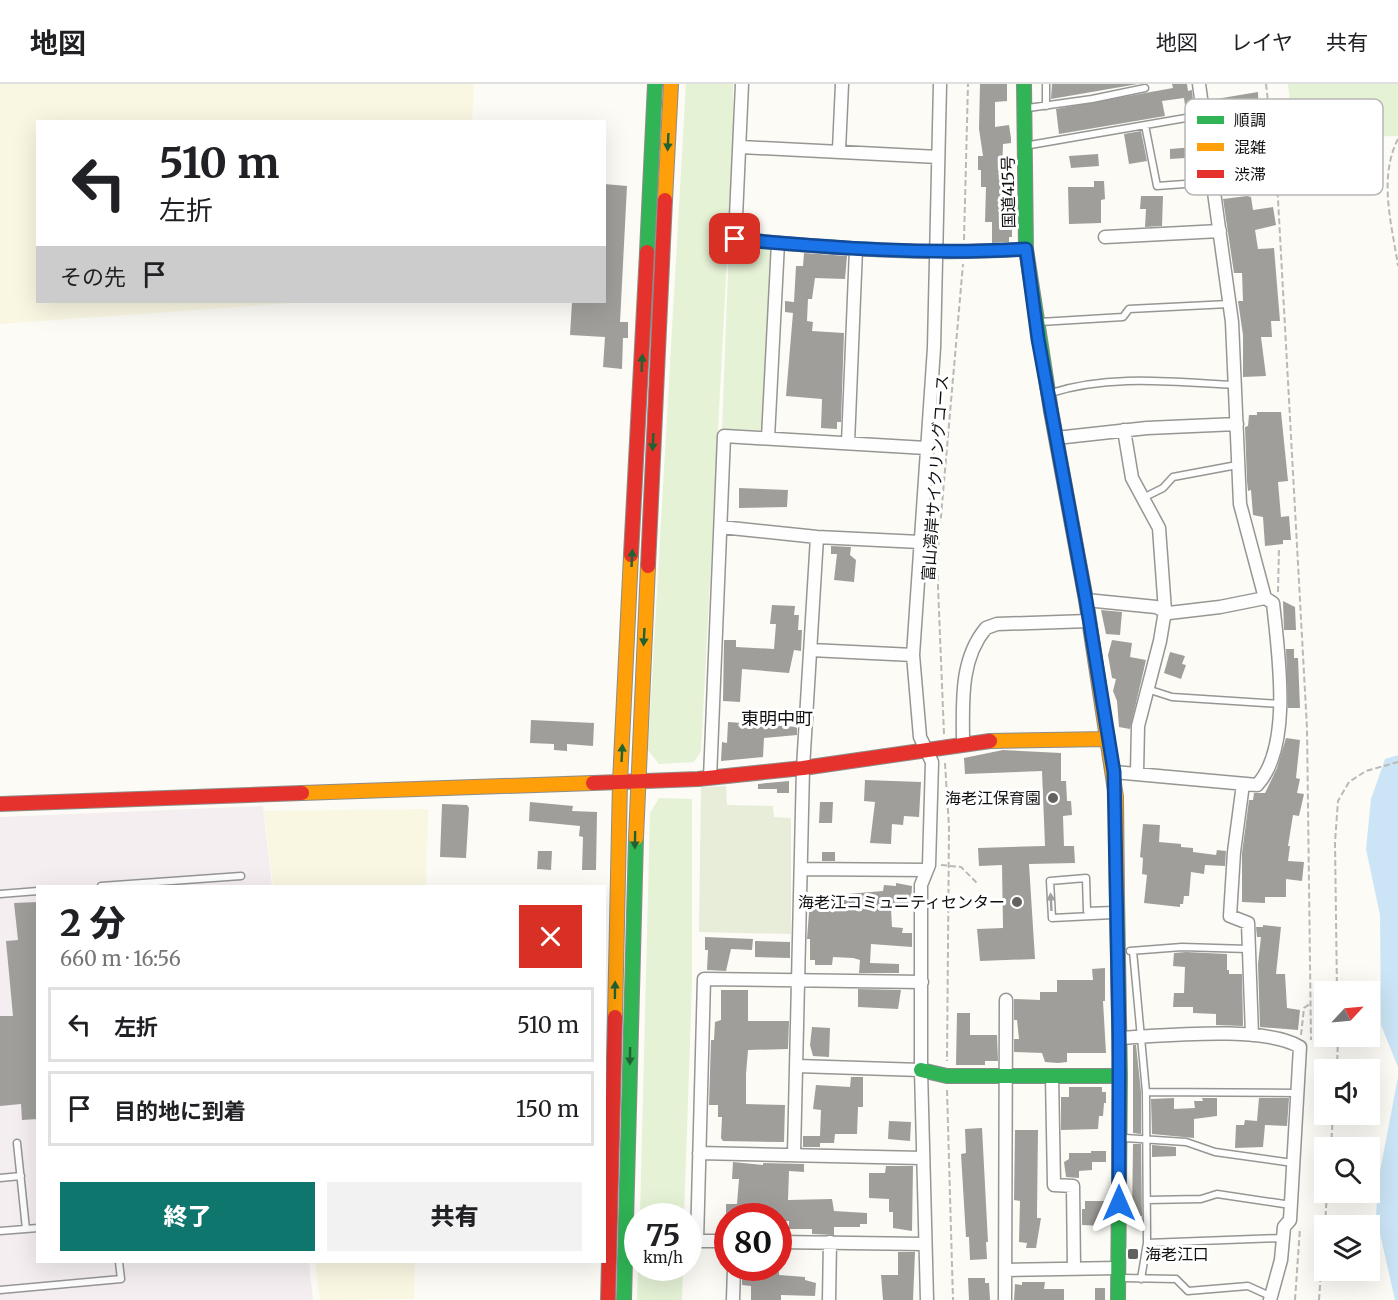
<!DOCTYPE html>
<html lang="ja">
<meta charset="utf-8">
<style>
body{margin:0;font-family:Merriweather,"Noto Sans JP",serif;background:#f2f2f2;color:#202124;height:100vh;display:flex;flex-direction:column;font-size:22px;white-space:nowrap}
*{box-sizing:border-box;margin:0}
p{font-size:20px;color:#757577}
.icon{flex:none;width:33px;height:33px;fill:none;stroke:currentColor;stroke-width:2;stroke-linecap:round;stroke-linejoin:round}
.map{position:relative;flex:1;overflow:hidden}
.side{position:absolute;left:36px;top:801px;width:570px;height:378px;display:flex;flex-direction:column;background:#fff;border-radius:0px;box-shadow:0 6px 24px #0002}
.side>*{flex:none}
.hud{position:absolute;left:36px;top:36px;width:570px;height:183px;border-radius:0px;box-shadow:0 6px 24px #0002;background:#fff;color:#202124;overflow:hidden}
.needle{width:39px;rotate:64deg}
.buttons{position:absolute;left:1314px;top:897px;display:grid;gap:12px}
.buttons a{display:grid;place-items:center;width:66px;height:66px;border-radius:0px;background:#fff;box-shadow:0 6px 24px #0002;font-size:30px}
.speed{position:absolute;left:624px;top:1119px;display:flex;gap:12px;font-size:30px;font-weight:700;text-align:center}
.speed>*{display:grid;place-content:center;width:78px;height:78px;border-radius:50%;background:#fff;box-shadow:0 6px 24px #0002;line-height:1}
.speed small{font-size:15px;font-weight:400}
.speed .limit{border:9px solid #d22;background:#fff;color:#111}
.pin{position:absolute;display:grid;place-items:center;width:51px;height:51px;color:#fff;margin:-26px;border-radius:12px;box-shadow:0 3px 9px #0006}
.me{position:absolute;width:66px;margin:-33px;rotate:0deg;stroke-linejoin:round;filter:drop-shadow(0 0 4px #0008)}
.turn{display:flex;align-items:center;gap:21px;height:126px;padding:0 24px;font-size:27px}
.turn .icon{width:78px;height:78px;stroke-width:2.5}
.turn b{display:block;font-size:42px;line-height:51px}
.then{display:flex;align-items:center;height:57px;padding:0 24px;background:#0003;gap:12px;font-size:22px}
.round{display:grid;place-items:center;flex:none;width:63px;height:63px;border-radius:0px;background:#f2f2f2}
.overview{display:flex;align-items:center;justify-content:space-between;height:102px;padding:0 24px}
h1{font-size:36px;font-weight:800;line-height:45px}
.cta{display:flex;gap:12px;margin-top:auto;padding:12px 24px}
.cta a{flex:1;height:69px;border-radius:0px;background:#0f766e;color:#fff;font-size:24px;font-weight:800;line-height:69px;text-align:center}
.cta a+a{background:#f2f2f2;color:#202124}
ul{padding:0;list-style:none}
li{display:flex;align-items:center;gap:18px;height:75px;margin:0 12px 9px;padding:0 12px;border:3px solid #e0e0e0;border-radius:0px}
li div{flex:1}
li b{display:block;font-size:22px}
li em{font-style:normal}
header{display:flex;align-items:center;gap:36px;box-sizing:border-box;height:84px;padding:0 30px;background:#fff;border-bottom:2px solid #e0e0e0}
header strong{font-size:28px}
nav{display:flex;gap:33px;margin-inline-start:auto;font-size:21px}
.map>svg:first-child{display:block}
.industrial{fill:#f4eef1}
.farmland{fill:#f9f7e2}
.green{fill:#e5f2d5}
.cemetery{fill:#e7edd9}
.water{fill:#cbe5f6}
.building{fill:#a09e9a}
.lines{fill:none;stroke-linecap:round;stroke-linejoin:round}
.lane-casing{stroke:#969693;stroke-width:9}
.street-casing{stroke:#969693;stroke-width:15}
.fast-casing{stroke:#8d8c8a;stroke-width:16}
.slow-casing{stroke:#8d8c8a;stroke-width:16}
.jam-casing{stroke:#8d8c8a;stroke-width:16}
.path{stroke:#b9b9b8;stroke-width:2;stroke-dasharray:6 3;stroke-linecap:butt}
.lane{stroke:#fffefe;stroke-width:6}
.street{stroke:#fffefe;stroke-width:12}
.fast{stroke:#30b455;stroke-width:14}
.slow{stroke:#ff9f0a;stroke-width:14}
.jam{stroke:#e5322d;stroke-width:14}
.oneway{fill:#206232}
.oneway2{fill:#9f9f9f}
.route-casing{stroke:#114b97;stroke-width:15}
.route{stroke:#1a73e8;stroke-width:10}
.poi-dot{fill:#636260;stroke:#fff;stroke-width:2}
.labels{text-anchor:middle;stroke-width:6;stroke-linejoin:round;paint-order:stroke}
.street-label{font-size:16px;fill:#101010;stroke:#fff}
.poi-label{font-size:16px;fill:#101010;stroke:#fff;text-anchor:end}
.neighbourhood-label{font-size:18px;fill:#101010;stroke:#fff}
.key{fill:#fff;stroke:#b7b7b7;stroke-width:1.5}
.key-label{font-size:16px;fill:#101010}
</style>
<header>
<strong>地図</strong>
<nav><a>地図</a><a>レイヤ</a><a>共有</a></nav>
</header>
<div class="map">
<svg width="1398" height="1216" viewBox="0 0 1398 1216">
<rect width="100%" height="100%" fill="#fcfbf5"/>
<path class="industrial" d="M263,722L272,802H38V1178H309L313,1216H0V733Z"/>
<path class="farmland" d="M0,0H474L472,37L38,38V218H307L0,240Z
M428,725L426,802H273L264,727Z
M315,1178H415L414,1215L320,1216Z"/>
<path class="green" d="M686,0H733V61L701,667L694,678L659,680L648,666Z
M1288,0H1398V52L1294,54Z
M729,161L769,164L774,169L763,342L760,346L722,345Z
M659,714L692,715V900L684,1132H640L650,729Z
M638,1184H683L682,1216H637Z"/>
<path class="cemetery" d="M726,702L727,721L773,722L774,733L791,734V850L699,848L701,703Z"/>
<path class="water" d="M1398,671V983L1381,941L1380,831L1366,765L1371,715L1385,675Z
M1398,993V1216H1395L1376,1132L1378,1098Z"/>
<path class="building" d="M980,0H1007V17L995,18V43L1009,41L1011,54V59L1003,60L1002,90L1003,105H1012L1009,140H1012V153H1009V158L992,159V138H985L986,103H981V86H978V72H983L979,45Z
M1052,0H1138L1051,15Z
M1172,0H1187L1188,7L1192,6L1194,27L1186,29L1184,14L1162,17L1165,32L1059,50L1056,25L1173,4Z
M1258,8L1259,35L1255,36L1259,61L1269,60L1270,71L1257,73L1260,92L1226,96L1225,91H1221L1218,79L1210,16Z
M1141,47L1147,77L1129,80L1124,50Z
M1199,59L1201,73L1170,75V65L1194,63L1193,60Z
M1098,70L1099,82L1071,84L1069,72Z
M1094,97H1104L1105,115L1101,116V139L1069,140L1068,103H1094Z
M604,100L627,102L620,238H628V254H623L622,285L603,283L605,253L570,251L572,218H604Z
M1141,112H1163L1162,142L1145,143L1146,125H1140Z
M1247,112L1251,113L1253,126L1273,123L1276,141L1255,146L1258,165L1274,164L1280,237H1271L1272,253H1261L1266,292L1243,293V251L1238,217H1243L1242,189H1234L1223,115Z
M804,169L847,172L845,195L815,194L812,215H808L807,237L813,238L812,247L844,249L841,338H837V345L821,344L822,315L786,312L793,229L785,228V217L794,218L796,182H803Z
M1257,328H1281L1288,397L1278,398L1281,433L1289,432L1291,456H1283V460L1265,462L1263,433L1253,431L1251,406L1248,407L1247,397L1245,343L1248,342L1249,331H1257Z
M739,404L788,406L787,423L739,424Z
M831,462L851,463L850,471L856,476L854,498L834,496L837,470H831Z
M1283,517L1295,523L1296,546H1284Z
M772,521L795,522L794,531H799L798,546H802L801,567L794,566L789,589L742,585L740,618L723,617L724,556H736V563L774,565L776,540H770Z
M1101,526L1122,528L1120,551L1106,550Z
M1112,556L1132,559L1130,573L1146,576L1130,645L1119,643L1117,617L1113,607L1116,595L1112,594L1108,571Z
M1286,565H1294V574H1298L1300,624H1288Z
M1170,568L1185,572L1182,580L1186,581L1181,595L1164,589Z
M531,636L594,639L593,662L567,660V667L554,666V660L530,659Z
M728,638L797,643V651L764,654L763,673L721,677L722,658L727,659Z
M1286,654L1300,656L1296,694L1300,695L1297,709L1304,710L1299,732L1293,731L1288,762H1290L1288,777L1304,778L1302,797L1286,795V813H1265V819L1242,818V769L1249,716H1253L1254,709H1265L1267,705L1277,684Z
M1003,666L1061,669V697H1066L1067,717H1071L1072,731L1063,732L1064,762H1074L1075,779L1029,780L1035,875L980,877L977,845L1003,844L1002,781L979,782L978,764L1045,762L1042,687L965,690L964,674Z
M865,696L921,698L919,733L904,732L903,741L892,740L891,760L870,759L875,718L864,717Z
M789,697V709H777V705H758V700Z
M530,718L573,722L572,727L597,728L596,786H582L583,753L579,752L580,742L529,737Z
M820,718H833L832,739H819Z
M442,720L467,721L469,724L466,774L440,773Z
M1143,740L1160,741L1159,758L1181,760V763L1193,764V768L1216,771L1217,766L1226,767L1225,782L1205,781L1204,790L1191,788L1189,812H1184L1183,820H1180V823L1144,819L1147,791L1142,790L1143,774L1140,773Z
M538,767H552L551,786L537,785Z
M822,768H835V777H822Z
M896,799L912,802L911,820H902V825H891L892,843L903,844L902,849H912V863L871,860L870,879L899,880V889H859L860,876L853,874L833,873L832,881H815V876H810V855H807L810,815L848,816V810L883,807L884,801L896,802Z
M38,818V1035L22,1036L21,1020L0,1022V932H13L6,857L18,856L14,819Z
M1263,841L1281,843L1276,890H1285L1287,924L1300,926L1298,946L1260,943L1258,880L1261,853H1257L1256,843H1263Z
M705,853L753,855L752,866L731,865L726,887L707,886L708,866H705Z
M755,857L790,858V874L755,873Z
M1186,868L1227,870V886H1229V890H1242L1243,942L1216,941V930L1193,929V923H1173L1174,909H1184L1185,883L1173,882L1174,869Z
M1105,884V917H1103L1106,969H1067V978L1058,979L1045,978L1042,969L1014,968V955H1019L1017,936H1014V915L1040,916V908H1057V896H1093L1092,885Z
M858,905L901,906L898,925L858,923Z
M721,906H748V937H789L788,965L748,966L746,990V1020L785,1021L784,1058L723,1057L721,1054L722,1033H718V1021H709L711,956H714L715,938L721,936Z
M957,929H970V951H997L998,977H985V981H956Z
M812,943L830,944L829,973L813,972L810,961Z
M1133,961H1136L1141,1008V1050L1133,1049Z
M851,993H863V1023H858L857,1050H835L834,1059H820V1063H803V1052H820L821,1026L813,1025L816,1001L850,1003Z
M1069,1003H1102V1008H1106V1019H1104L1103,1032H1099L1098,1045L1061,1046V1013H1069Z
M1174,1014V1025L1195,1024L1194,1017H1203L1202,1014H1217V1032L1194,1035V1054L1152,1050L1151,1015Z
M1259,1014H1289L1287,1042L1265,1041L1263,1063L1235,1064L1236,1041H1244L1245,1036L1257,1037Z
M889,1037L911,1038L910,1057L888,1055Z
M982,1044L988,1158H986L987,1175L970,1176L969,1153H966L961,1070L966,1069L965,1045Z
M1015,1046H1038L1037,1129V1134H1041L1036,1164H1026L1027,1159L1019,1158L1020,1117L1014,1116Z
M1133,1060H1141L1142,1132H1132Z
M1152,1061L1176,1063V1072L1152,1073Z
M1091,1067H1106V1078H1092V1086L1079,1087V1094L1066,1093L1064,1078L1069,1075V1069H1091Z
M733,1078L763,1081V1079L804,1080V1088L789,1087L788,1116L832,1115L834,1127L867,1129V1140H860V1143H834V1151L812,1150V1145H789V1137H778V1132H726V1120H737L739,1095H732Z
M886,1082H913L912,1147L893,1144V1128H889V1115L869,1114V1089H885Z
M1085,1117H1105V1142L1082,1141V1125H1085Z
M898,1168H915L913,1216H883L881,1191H898Z
M758,1184H779V1191L805,1193V1196L816,1199L815,1212L781,1211V1216H751V1202L742,1201V1192L758,1193Z
M968,1194H985V1199H989L990,1216H969Z
M1022,1198H1045L1044,1205H1064V1216H1014L1015,1200L1022,1201Z
M1095,1204H1105V1216H1095Z"/>
<g class="lines">
<defs>
<path id="lane" d="M1046,22V0
M1028,24L1092,15L1145,4
M1145,41L1157,102L1213,98
M1030,61L1203,31
M1040,238L1123,233L1129,225L1229,220
M1051,309C1110,290 1173,298 1234,301
M1143,414L1163,404L1173,393L1237,381
M1147,605L1172,613L1281,620
M101,802L241,792
M0,810L38,807
M1113,831L1052,834L1050,797L1086,794L1087,827L1114,826
M1130,867L1182,863L1248,865
M1133,867L1146,1008L1147,1159L1141,1195
M1146,1008L1297,1009
M1125,1054L1186,1058L1215,1068L1293,1079
M17,1059L26,1145
M0,1094L21,1092
M1147,1116L1201,1115L1217,1110L1291,1121
M0,1147L38,1144
M1147,1159L1282,1154
M1123,1194L1176,1195L1188,1207L1248,1202L1270,1212
M0,1206L121,1195L119,1178"/>
<path id="street" d="M742,0L735,155C831,164 929,172 1026,165
M741,63L938,73
M839,66L842,0
M1105,153L1220,147
M1124,346L1132,394L1159,444L1165,527L1160,557L1138,642L1137,689
M768,354L778,159
M1056,354L1147,344L1237,340
M848,359L856,165
M721,443L817,453L920,458
M1086,516L1156,523L1169,529L1220,523L1265,514
M811,566L913,571
M963,660C963,621 959,576 986,544L997,540L1089,537
M1114,688L1257,701C1293,663 1278,567 1273,519L1265,514L1240,420L1232,238L1199,0
M710,694L724,352L926,364
M1243,700L1234,768L1230,832L1248,839L1252,951
M801,785L927,786
M1119,954C1163,952 1264,941 1300,963L1290,1136L1284,1143L1281,1176L1270,1216
M797,982L921,986
M1052,992L1054,1101L1073,1102L1074,1185
M699,1069L922,1074
M794,1070L803,684L817,453
M728,1157H697L704,895L922,898
M778,1158L924,1160
M1006,1186L1118,1184
M733,1216L734,1184
M829,1216L830,1158
M927,1216L921,986V801L929,781L932,678L920,653L913,571L934,264L940,0
M1005,1216L1006,916"/>
<path id="fast" d="M1024,0L1026,165L1051,327
M647,168L655,0
M1117,813L1120,992L1118,1216
M921,986L947,992H1120
M624,1216L636,754"/>
<path id="slow" d="M665,116L671,0
M1051,327L1086,516L1116,713L1117,813
M990,657L1108,655
M302,709L593,699
M636,754L648,482
M615,933L620,698L631,471"/>
<path id="jam" d="M631,471L647,168
M648,482L665,116
M593,699L698,695L803,684L990,657
M0,720L302,709
M608,1216L615,933"/>
</defs>
<use href="#lane" class="lane-casing"/>
<use href="#street" class="street-casing"/>
<use href="#fast" class="fast-casing"/>
<use href="#slow" class="slow-casing"/>
<use href="#jam" class="jam-casing"/>
<path class="path" d="M1266,0L1277,97L1307,644L1311,956
M1398,55C1378,94 1392,141 1398,182
M964,156L968,0
M1278,508L1279,463
M944,650L937,478L963,180
M945,679L949,743L947,977
M941,781L961,783L977,799
M1337,908L1335,758L1338,717L1349,698L1366,687L1398,678
M1301,951L1304,924L1311,919
M1337,986L1338,952
M947,1006L953,1216
M1331,1064L1333,1030
M1325,1142L1327,1108
M1295,1216L1300,1144
M1319,1216L1324,1148"/>
<use href="#lane" class="lane"/>
<use href="#street" class="street"/>
<use href="#fast" class="fast"/>
<use href="#slow" class="slow"/>
<use href="#jam" class="jam"/>
</g>
<defs><path id="oneway-solid" d="M-6-.8H1V-3.2L6.5 0L1 3.2V.8H-6Z" transform="scale(1.5)"/></defs>
<g class="oneway">
<use href="#oneway-solid" transform="translate(668 58) rotate(93)"/>
<use href="#oneway-solid" transform="translate(642 279) rotate(-87)"/>
<use href="#oneway-solid" transform="translate(653 358) rotate(93)"/>
<use href="#oneway-solid" transform="translate(632 474) rotate(-87)"/>
<use href="#oneway-solid" transform="translate(644 553) rotate(93)"/>
<use href="#oneway-solid" transform="translate(622 669) rotate(-87)"/>
<use href="#oneway-solid" transform="translate(635 756) rotate(91)"/>
<use href="#oneway-solid" transform="translate(615 906) rotate(-89)"/>
<use href="#oneway-solid" transform="translate(630 972) rotate(91)"/>
</g>
<use class="oneway2" href="#oneway-solid" transform="translate(1051 818) rotate(-93)"/>
<g class="lines">
<defs>
<path id="route" d="M735,155C832,164 929,171 1026,165L1038,255L1086,516L1114,688L1119,954V1119"/>
</defs>
<use href="#route" class="route-casing"/>
<use href="#route" class="route"/>
</g>
<g class="poi-dot">
<circle cx="1053" cy="714" r="6"/>
<circle cx="1017" cy="818" r="6"/>
<rect x="1127" y="1164" width="12" height="12" rx="3"/>
</g>
<g class="labels">
<g class="street-label">
<text transform="translate(1008 108) rotate(-91)" y="6">国道415号</text>
<text transform="translate(935 394) rotate(-86)" y="6">富山湾岸サイクリングコース</text>
</g>
<g class="poi-label">
<text x="1041" y="720">海老江保育園</text>
<text x="1005" y="824">海老江コミュニティセンター</text>
<text x="1145" y="1176" text-anchor="start">海老江口</text>
</g>
<g class="neighbourhood-label">
<text x="777" y="641">東明中町</text>
</g>
</g>
<rect x="1185" y="15" width="198" height="96" rx="9" class="key"/>
<rect x="1197" y="32" width="27" height="8" fill="#30b455"/>
<rect x="1197" y="59" width="27" height="8" fill="#ff9f0a"/>
<rect x="1197" y="86" width="27" height="8" fill="#e5322d"/>
<g class="key-label">
<text x="1234" y="42">順調</text>
<text x="1234" y="69">混雑</text>
<text x="1234" y="96">渋滞</text>
</g>
</svg>
<div class="buttons">
<a><svg class="needle" viewBox="-14 -14 28 28"><path d="M0-13l5 13h-10z" fill="#e53935"/><path d="M0 13l5-13h-10z" fill="#757577"/></svg></a>
<a><svg class="icon" aria-label="sound" viewBox="0 0 24 24"><path d="M4 9h4l5-4v14l-5-4H4zM17 9q2 3 0 6"/></svg></a>
<a><svg class="icon" aria-label="search" viewBox="0 0 24 24"><circle cx="10" cy="10" r="6"/><path d="M15 15l6 6"/></svg></a>
<a><svg class="icon" aria-label="layers" viewBox="0 0 24 24"><path d="M12 4l9 5-9 5-9-5zM3 14l9 5 9-5"/></svg></a>
</div>
<div class="speed"><div>75<small>km/h</small></div><div class="limit">80</div></div>
<div class="pin" style="left:735px;top:155px;background:#d93025"><svg class="icon" aria-label="arrive" viewBox="0 0 24 24"><path d="M6 21V4h12l-3 4 3 4H6"/></svg></div>
<svg class="me" style="left:1119px;top:1119px" viewBox="-20 -20 40 40"><path d="M0-17L14 15 0 8-14 15z" fill="#1a73e8" stroke="#fff" stroke-width="4"/></svg>
<div class="hud">
<div class="turn"><svg class="icon" aria-label="left" viewBox="0 0 24 24"><path d="M17 20v-9H6M10 6l-5 5 5 5"/></svg><div><b>510 m</b>左折</div></div>
<div class="then">その先<svg class="icon" aria-label="arrive" viewBox="0 0 24 24"><path d="M6 21V4h12l-3 4 3 4H6"/></svg></div>
</div>
<section class="side">
<div class="overview"><div><h1>2 分</h1><p>660 m · 16:56</p></div><a class="round" style="background:#d93025;color:#fff"><svg class="icon" aria-label="close" viewBox="0 0 24 24"><path d="M6 6l12 12M18 6L6 18"/></svg></a></div>
<ul>
<li><svg class="icon" aria-label="left" viewBox="0 0 24 24"><path d="M17 20v-9H6M10 6l-5 5 5 5"/></svg><div><b>左折</b></div><em>510 m</em></li>
<li><svg class="icon" aria-label="arrive" viewBox="0 0 24 24"><path d="M6 21V4h12l-3 4 3 4H6"/></svg><div><b>目的地に到着</b></div><em>150 m</em></li>
</ul>
<div class="cta"><a>終了</a><a>共有</a></div>
</section>
</div>
